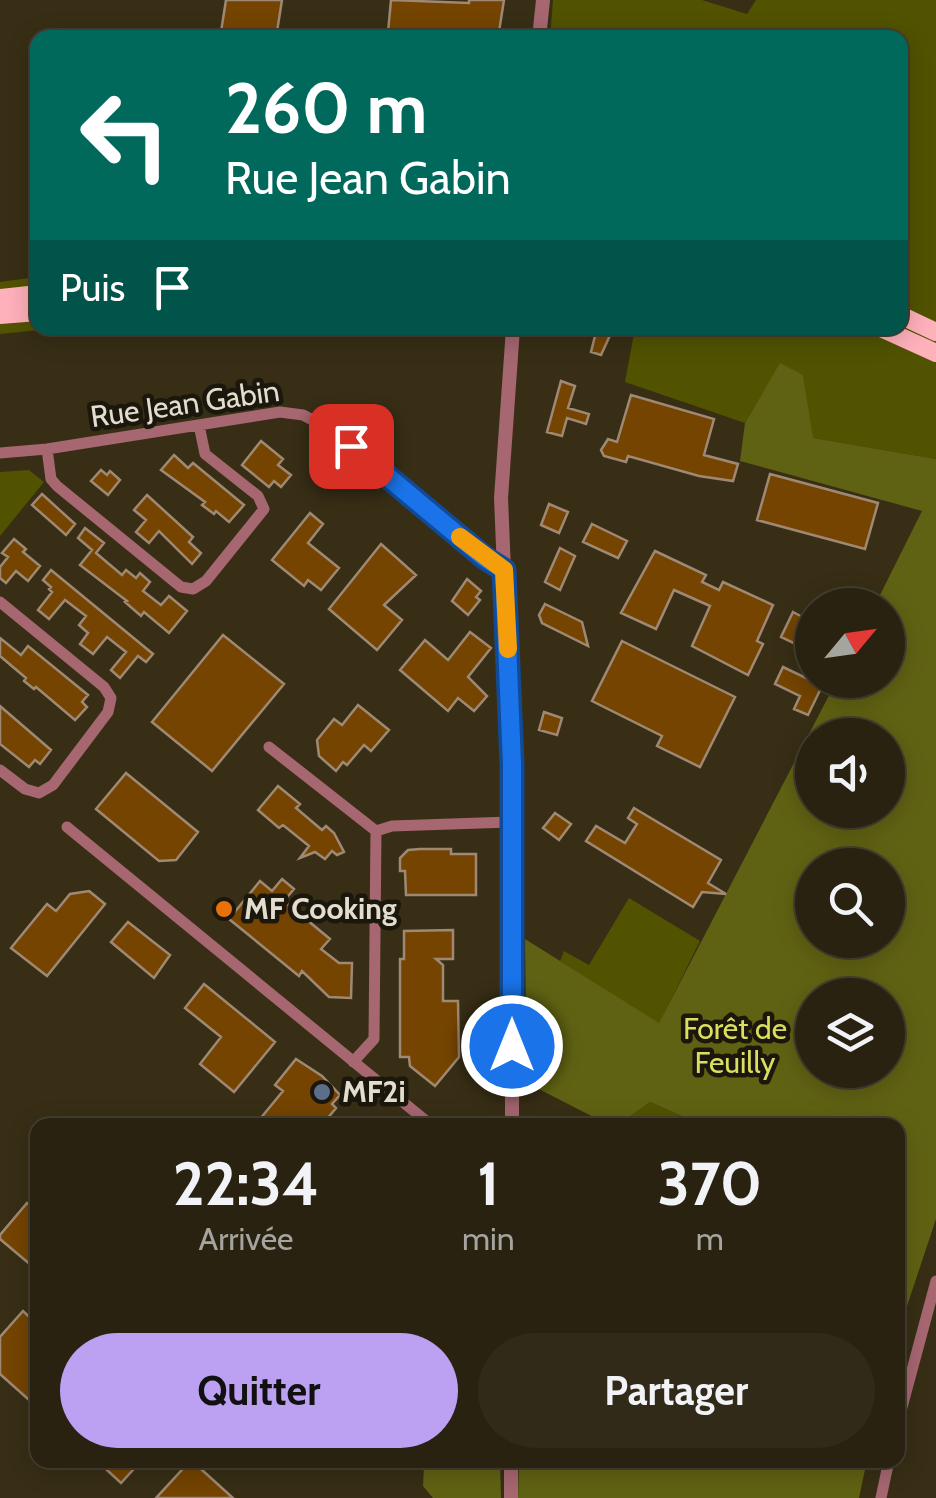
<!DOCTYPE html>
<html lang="fr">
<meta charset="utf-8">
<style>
body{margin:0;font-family:Cabin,sans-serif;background:#312a19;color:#f1f3f6;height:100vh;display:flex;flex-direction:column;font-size:38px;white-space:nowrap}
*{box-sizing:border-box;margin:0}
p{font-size:32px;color:#a5a49f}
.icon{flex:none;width:55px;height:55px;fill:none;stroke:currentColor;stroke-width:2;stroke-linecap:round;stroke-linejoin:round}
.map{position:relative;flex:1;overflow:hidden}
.drawer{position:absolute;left:30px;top:1118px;width:875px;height:350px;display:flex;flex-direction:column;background:#292210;border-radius:20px;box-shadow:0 5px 25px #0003,0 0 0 2px #453f30}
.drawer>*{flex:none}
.hud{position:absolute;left:30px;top:30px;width:878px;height:305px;border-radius:20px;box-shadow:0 5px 25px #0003,0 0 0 2px #453f30;background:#00695c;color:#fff;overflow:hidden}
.needle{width:65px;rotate:61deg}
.tools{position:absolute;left:795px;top:588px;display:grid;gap:20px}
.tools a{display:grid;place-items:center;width:110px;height:110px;border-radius:50%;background:#292210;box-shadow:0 5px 25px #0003,0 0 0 2px #453f30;font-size:50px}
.pin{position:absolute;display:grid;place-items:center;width:85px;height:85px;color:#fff;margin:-42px;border-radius:20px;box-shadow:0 5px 15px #0006}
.me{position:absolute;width:110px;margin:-55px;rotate:0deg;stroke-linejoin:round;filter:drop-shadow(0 0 8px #0008)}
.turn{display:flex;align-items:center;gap:35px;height:210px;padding:0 30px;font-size:45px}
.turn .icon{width:130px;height:130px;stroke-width:2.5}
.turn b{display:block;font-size:70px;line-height:85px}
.then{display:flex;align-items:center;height:95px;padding:0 30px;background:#0003;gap:20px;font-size:38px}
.eta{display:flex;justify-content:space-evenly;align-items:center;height:170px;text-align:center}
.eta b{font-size:60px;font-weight:700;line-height:70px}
.button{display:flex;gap:20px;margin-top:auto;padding:20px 30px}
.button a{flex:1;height:115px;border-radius:60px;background:#bca0f2;color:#111;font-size:40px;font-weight:700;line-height:115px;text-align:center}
.button a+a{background:#312a19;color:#f1f3f6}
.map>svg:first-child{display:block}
.green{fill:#515300}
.forest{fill:#606213;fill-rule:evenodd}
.building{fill:#744400;stroke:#9f8974;stroke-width:2.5}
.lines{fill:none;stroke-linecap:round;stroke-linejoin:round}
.minor{stroke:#a66771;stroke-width:11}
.tertiary{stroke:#a66771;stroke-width:14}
.primary{stroke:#feb0bb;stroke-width:18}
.route-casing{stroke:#114b97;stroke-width:25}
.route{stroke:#1a73e8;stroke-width:18}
.slow{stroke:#f59e0b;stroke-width:18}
.food-dot{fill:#e8710a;stroke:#1b170c;stroke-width:4}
.service-dot{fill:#5c6f8a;stroke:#1b170c;stroke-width:4}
.labels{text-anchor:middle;stroke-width:9;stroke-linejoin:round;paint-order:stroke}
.street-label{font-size:30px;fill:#e3ddcf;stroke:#1b170c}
.poi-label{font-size:30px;font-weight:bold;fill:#e3ddcf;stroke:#1b170c;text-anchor:start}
.park-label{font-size:30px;fill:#dbdf5f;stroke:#1b170c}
</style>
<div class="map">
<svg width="936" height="1498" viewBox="0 0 936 1498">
<rect width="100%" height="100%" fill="#372e15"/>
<path class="green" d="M553,0H702L747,14L756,0H936V345L900,328V38H550Z
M37,277L38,328H59L0,334V282Z
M635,328H863L936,359V459L812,438L803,376L780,364L745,423L625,382Z
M29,470L44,482L0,536V472Z
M629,898L700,941L659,1024L560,961L564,951L589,965Z
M650,1102L702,1125H618Z"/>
<path class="forest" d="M780,363L803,375L813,438L936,459V1219L898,1333V1125H702L650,1102L618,1125H609L527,1083L525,939L659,1023L837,680H888V605H875L922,511L740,461L745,423ZM812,735H888V810H812ZM812,865H888V940H812ZM812,995H888V1070H812Z
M429,1460H500L501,1498H433L423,1486L424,1466Z
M519,1460H867L859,1498H518Z"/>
<path class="building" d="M226,0H282L276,38H220Z
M391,0L469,3V0H504L498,38H466V33L444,32L443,37L388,32Z
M577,328H606L612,331L601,355L591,352L595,336Z
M561,381L575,386L568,408L589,414L586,424L567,418L562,436L547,432Z
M631,395L714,419L704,455L738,464L733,481L699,476L628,456L626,462L604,456L601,450L608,439L617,442Z
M261,441L283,459L278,465L291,475L281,487L274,481L269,487L242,465Z
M174,455L188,468L193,463L244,505L229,522L216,511L214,514L202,505L205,502L161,470Z
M101,470L107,475L110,471L120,480L108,495L91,481Z
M770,474L878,503L865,549L757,520Z
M42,494L75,524L66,535L32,505Z
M147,495L193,537L189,542L201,553L192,564L159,531L149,543L136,532L146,520L134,510Z
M549,504L568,512L559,533L541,525Z
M310,513L323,524L308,543L339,568L321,590L308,580L304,586L272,560Z
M592,524L627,541L618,558L583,542Z
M85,528L104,543L96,553L122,575L126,570L136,578L140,573L150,582L143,591L161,605L169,596L187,611L169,633L144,612L141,616L125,602L127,601L80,565L92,550L78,538Z
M14,539L26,549L23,552L40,566L28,581L16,571L6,583L0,578V567L8,557L2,553Z
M381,544L416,575L384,605L402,620L377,650L329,609Z
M560,548L575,556L560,590L545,582Z
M655,551L706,575L702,582L719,590L723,582L773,605L757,641L763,644L748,675L692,646L710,606L674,590L656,629L621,613Z
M51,570L153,654L146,662L138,656L120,678L111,670L126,652L107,637L93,654L80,644L88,633L79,625L86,616L65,600L49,619L38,610L52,592L49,589L51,587L43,580Z
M467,579L481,591L476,597L480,600L468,615L452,601Z
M545,604L582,622L588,646L542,623L539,615Z
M793,612L812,622V652L781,637Z
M470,632L491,648L468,677L487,696L474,711L458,698L448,711L400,670L425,640L448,660Z
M223,635L284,684L212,771L152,722Z
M0,638L21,655L28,646L88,695L82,702L87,707L75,720L36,687L34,689L24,681L26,678L0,656Z
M622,641L735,697L700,767L657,746L662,736L592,701Z
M783,667L810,680H825L808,715L794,709L800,696L775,684Z
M358,705L389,730L371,751L364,745L347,765L343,762L336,771L319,756L317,740L334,719L342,725Z
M0,706L51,750L40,764L35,760L29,767L0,744Z
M544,712L562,718L557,735L539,730Z
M126,773L198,832L176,860L159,861L96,809Z
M278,786L300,804L296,808L322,830L326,826L334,833L344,852L337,855L332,851L325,859L315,852L300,858L309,846L283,825L279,828L258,810Z
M634,808L721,860L708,883L726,894L702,892L693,907L586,841L596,826L625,843L637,824L628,818Z
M555,813L571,824L559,840L543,828Z
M420,849H451V854H476V895H406L405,871H400V858L408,850Z
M282,879L294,889L284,901L330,939L321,949L339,963H352L351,998L329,997L302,971L299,976L229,919L260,881L272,891Z
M89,891L105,904L47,976L11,948L47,904L56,911L70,894Z
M128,922L170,955L154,978L111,942Z
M453,930V959H436L443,965V1001H458L459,1057L435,1086L410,1066L409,1057H400V959H404V931Z
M204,984L275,1042L234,1092L200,1064L221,1037L185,1008Z
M296,1059L322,1076L340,1095L332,1104L336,1108L322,1125H255L283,1091L275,1085Z
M27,1203L38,1212V1271L0,1239V1235Z
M23,1311L38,1325V1408L0,1374V1337Z
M96,1460H142L121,1483Z
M191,1460L233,1498H156Z"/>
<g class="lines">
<path class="minor" d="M47,449L51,479L57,486L181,587L193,589L206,581L264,509L258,496L205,454L199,425
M0,453L47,449L280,412L303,415L328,428L485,558L504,569
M0,602L104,687L111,698L108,712L53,785L39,793L25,789L0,770
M269,747L376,831
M67,827L431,1125
M353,1062L374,1039L376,831L392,826L511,822
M898,1422L936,1281
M881,1498L889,1460"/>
<path class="tertiary" d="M539,38L543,0
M512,1125V764L501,498L513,328
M511,1498V1460"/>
<path class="primary" d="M0,298L38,294
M0,315L38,312
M900,315L936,332
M881,328L936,353"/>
</g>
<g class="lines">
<defs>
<path id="route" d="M351,446L485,558L504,570L512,764V1046"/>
</defs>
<use href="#route" class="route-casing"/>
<use href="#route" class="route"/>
<path class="slow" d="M460,537L504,570L508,649"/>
</g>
<circle class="food-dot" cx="224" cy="909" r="10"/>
<circle class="service-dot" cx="322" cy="1092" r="10"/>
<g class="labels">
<g class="street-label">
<text transform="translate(185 404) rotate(-8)" y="10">Rue Jean Gabin</text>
</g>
<g class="poi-label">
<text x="244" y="919">MF Cooking</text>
<text x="342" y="1102">MF2i</text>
</g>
<g class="park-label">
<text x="735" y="1039">Forêt de<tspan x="735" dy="34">Feuilly</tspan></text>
</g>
</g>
</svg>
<div class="tools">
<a><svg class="needle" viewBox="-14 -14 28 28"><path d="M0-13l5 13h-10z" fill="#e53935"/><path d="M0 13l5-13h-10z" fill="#a5a49f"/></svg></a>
<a><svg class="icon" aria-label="sound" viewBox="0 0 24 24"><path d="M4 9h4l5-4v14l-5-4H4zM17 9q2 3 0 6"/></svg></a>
<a><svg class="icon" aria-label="search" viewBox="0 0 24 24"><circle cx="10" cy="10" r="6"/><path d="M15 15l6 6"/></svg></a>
<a><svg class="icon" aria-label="layers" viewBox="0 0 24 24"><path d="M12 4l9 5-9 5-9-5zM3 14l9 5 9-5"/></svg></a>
</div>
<div class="pin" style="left:351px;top:446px;background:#d93025"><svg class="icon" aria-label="arrive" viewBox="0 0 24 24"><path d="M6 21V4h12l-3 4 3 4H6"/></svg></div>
<svg class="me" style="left:512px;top:1046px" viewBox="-20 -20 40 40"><circle r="17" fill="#1a73e8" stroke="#fff" stroke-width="3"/><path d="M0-11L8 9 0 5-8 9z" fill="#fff"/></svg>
<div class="hud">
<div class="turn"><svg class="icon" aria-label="left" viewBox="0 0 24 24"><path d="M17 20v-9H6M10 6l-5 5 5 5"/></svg><div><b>260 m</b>Rue Jean Gabin</div></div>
<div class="then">Puis<svg class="icon" aria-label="arrive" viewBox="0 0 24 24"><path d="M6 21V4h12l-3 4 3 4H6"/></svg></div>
</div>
<section class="drawer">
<div class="eta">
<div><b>22:34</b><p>Arrivée</p></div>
<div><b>1</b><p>min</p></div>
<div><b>370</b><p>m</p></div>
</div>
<div class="button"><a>Quitter</a><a>Partager</a></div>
</section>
</div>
